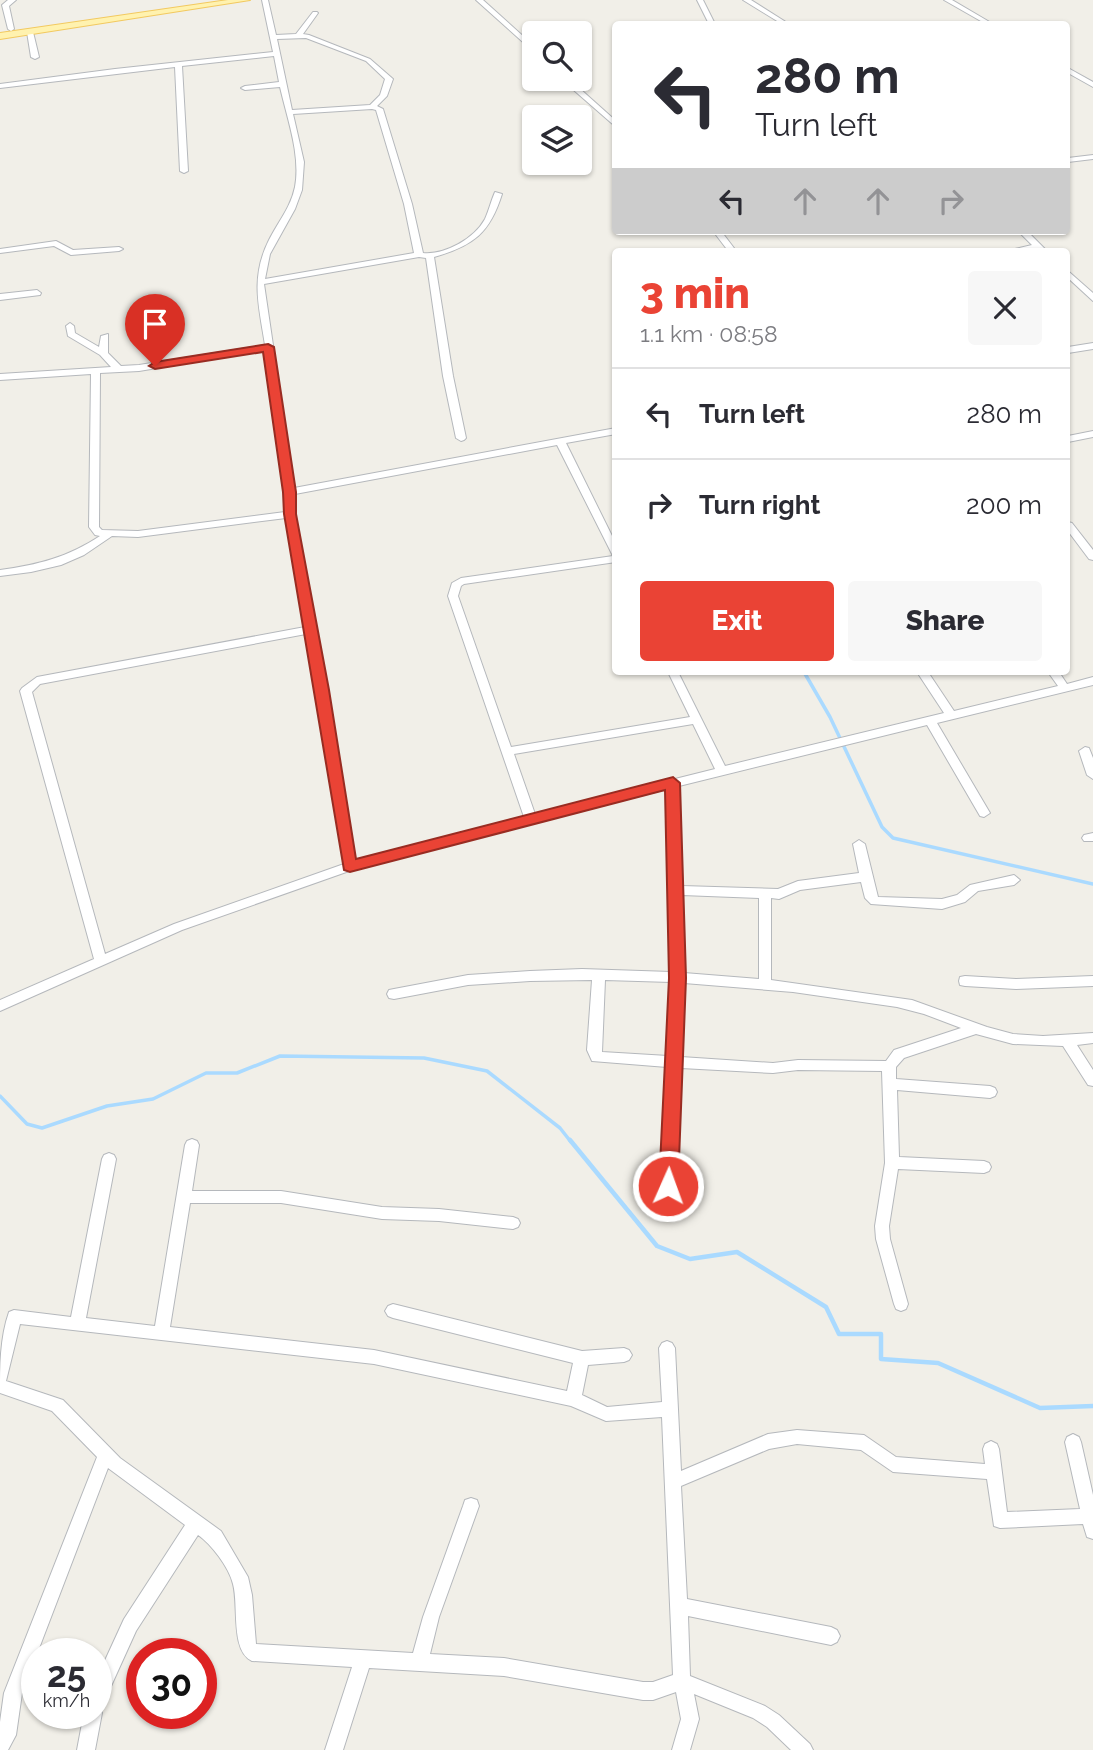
<!DOCTYPE html>
<meta charset="utf-8">
<style>
body{margin:0;font-family:Raleway,sans-serif;background:#f7f7f7;color:#2b2b33;height:100vh;display:flex;flex-direction:column;font-size:26px;white-space:nowrap}
*{box-sizing:border-box;margin:0}
p{font-size:23px;color:#7c7c81}
.icon{flex:none;width:38px;height:38px;fill:none;stroke:currentColor;stroke-width:2;stroke-linecap:round;stroke-linejoin:round}
.map{position:relative;flex:1;overflow:hidden}
.details{position:absolute;left:612px;top:248px;width:458px;height:427px;display:flex;flex-direction:column;background:#fff;border-radius:7px;box-shadow:0 2px 5px #0004}
.details>*{flex:none}
.banner{position:absolute;left:612px;top:21px;width:458px;height:214px;border-radius:7px;box-shadow:0 2px 5px #0004;background:#fff;color:#2b2b33;overflow:hidden}
.tools{position:absolute;left:522px;top:21px;display:grid;gap:14px}
.tools a{display:grid;place-items:center;width:70px;height:70px;border-radius:7px;background:#fff;box-shadow:0 2px 5px #0004;font-size:35px}
.speed{position:absolute;left:21px;top:1638px;display:flex;gap:14px;font-size:35px;font-weight:700;text-align:center}
.speed>*{display:grid;place-content:center;width:91px;height:91px;border-radius:50%;background:#fff;box-shadow:0 2px 5px #0004;line-height:1}
.speed small{font-size:18px;font-weight:400}
.speed .limit{border:10px solid #d22;background:#fff;color:#111}
.pin{position:absolute;display:grid;place-items:center;width:60px;height:60px;color:#fff;margin:-72px -30px;border-radius:50% 50% 50% 0;rotate:-45deg;box-shadow:0 0 7px #0007}
.pin .icon{rotate:45deg}
.me{position:absolute;width:77px;margin:-38px;rotate:2deg;stroke-linejoin:round;filter:drop-shadow(0 0 5px #0008)}
.turn{display:flex;align-items:center;gap:24px;height:147px;padding:0 28px;font-size:32px}
.turn .icon{width:91px;height:91px;stroke-width:2.5}
.turn b{display:block;font-size:49px;line-height:60px}
.lanes{display:flex;align-items:center;height:66px;padding:0 28px;background:#0003;justify-content:center;gap:35px;direction:ltr}
.lanes .off{opacity:.35}
.round{display:grid;place-items:center;flex:none;width:74px;height:74px;border-radius:7px;background:#f7f7f7}
.summary{display:flex;align-items:center;justify-content:space-between;height:119px;padding:0 28px}
h1{font-size:42px;font-weight:800;line-height:52px;color:#ea4335}
.button{display:flex;gap:14px;margin-top:auto;padding:14px 28px}
.button a{flex:1;height:80px;border-radius:7px;background:#ea4335;color:#fff;font-size:28px;font-weight:800;line-height:80px;text-align:center}
.button a+a{background:#f7f7f7;color:#2b2b33}
ul{padding:0;list-style:none}
li{display:flex;align-items:center;gap:21px;height:91px;padding:0 28px;border-top:2px solid #e1e1e2}
li div{flex:1}
li b{display:block;font-size:26px}
li em{font-style:normal}
.map>svg:first-child{display:block}
.lines{fill:none;stroke-linecap:round;stroke-linejoin:round}
.stream-far1{stroke:#aadaff;stroke-width:3.5}
.stream{stroke:#aadaff;stroke-width:4.5}
.minor-casing{stroke:#b5b8bc;stroke-width:2}
.major-casing{stroke:#f2c960;stroke-width:2}
.minor{fill:#fff;fill-rule:evenodd}
.major{fill:#fff2af;fill-rule:evenodd}
.route{fill:#ea4335;stroke:#982c22;stroke-width:2}
</style>
<div class="map">
<svg width="1093" height="1750" viewBox="0 0 1093 1750">
<rect width="100%" height="100%" fill="#f1efe8"/>
<g class="lines">
<path class="stream-far1" d="M804,672L830,717L882,827L893,838L1093,884
M0,1096L27,1124L42,1128L107,1106L153,1099L206,1073H237L280,1056L424,1058L487,1071L560,1128L571,1142"/>
<path class="stream" d="M570,1140L657,1246L690,1259L737,1252L826,1307L839,1334H881V1359L938,1363L1040,1408L1093,1406"/>
<defs>
<path id="minor" d="M8,0H16L9,6L14,29L11,31L8,29L2,5Z
M262,0H268L276,35L296,34L313,12H317L318,13L303,34L309,35L370,59L393,79L387,96L377,106L383,109L412,204L423,253C445,255 474,239 485,219C489,210 491,201 495,192L502,194C490,233 473,246 434,257L453,376L466,438L464,440L461,441L456,438L443,376L426,258L419,257L264,284L294,488L616,428V434L566,443L616,544V562L464,584L461,586L458,596L511,747L690,717L668,672H678L725,766L944,713L917,672H928L954,711L1058,686L1048,672H1059L1067,684L1093,677V685L937,723L990,813L984,817L980,816L927,725L679,786L682,886L778,889L798,881L859,873L853,844L859,840L865,844L878,897L942,899L957,895L970,885L1014,875L1020,880L1014,885L978,891L965,902L942,909L871,904L865,898L861,882L800,890L779,899L771,898V980L912,1000L987,1027L1013,1034L1043,1036L1093,1033V1043L1077,1045L1093,1070V1086L1088,1085L1063,1046L1013,1044L976,1034L904,1058L896,1067V1079L990,1086L995,1088L997,1092L995,1096L990,1098L897,1090L899,1157L984,1161L989,1163L991,1167L989,1171L984,1173L898,1169L889,1226L890,1239L908,1304L906,1309L901,1311L896,1309L894,1304L876,1239L875,1226L885,1163L882,1071L798,1070L773,1073L681,1068L676,1186L674,1190L669,1192L664,1190L662,1186L667,1067L592,1061L587,1050L592,980L530,981L468,985L394,999L389,998L387,994L389,990L394,989L468,975L530,971L582,969L671,972L667,789L352,870L182,930L0,1011V1000L94,959L20,691L22,688L37,677L305,627L286,518L138,537L112,536L84,555L61,565L31,572L0,576V570C38,565 68,557 100,536L95,535L89,527L91,374L0,380V374L111,367L100,355L68,336L66,326L70,323L74,326L75,333L99,347L101,336L108,334V353L121,366L139,365L265,345C259,306 250,278 269,240C278,222 291,207 295,187C301,155 287,118 280,87L245,90L241,88L245,86L279,82L274,56L182,66L188,171L184,173L180,171L175,67L0,88V84L115,69L273,52ZM306,38L366,61L385,79L380,95L370,105L292,110L277,39ZM372,109L376,110L404,204L414,253L265,279L270,254L295,209L302,190L304,162L293,114ZM265,350L285,492V512L138,531L102,530L99,527L100,373L139,371ZM557,445L613,556L461,578L452,583L448,596L524,817L355,860L328,690L295,514V494ZM306,634L344,864L174,924L105,954L32,692L40,684ZM693,724L715,769L535,814L514,754ZM682,895L759,898V979L684,973ZM605,980L671,982L668,1056L602,1052ZM684,983L793,992L897,1007L924,1014L961,1028L894,1050L886,1061L798,1060L773,1063L681,1057Z
M476,0H483L534,46V52Z
M697,0H703L715,24H709Z
M743,0H751L789,24H782Z
M944,0H952L993,24H986Z
M30,30L33,32L39,57L35,59L31,57L27,32Z
M1068,68L1093,82V87L1068,73Z
M561,79H569L616,121V127Z
M1093,155V159L1068,162V158Z
M713,231H721L737,252H729Z
M1018,231H1027L1048,252H1039L1036,249L1019,252H1002L1032,245Z
M56,241L73,250L119,247L123,249L119,251L71,255L54,246L0,253V249Z
M1068,271L1093,293V301L1068,278Z
M37,290L41,293L40,295L0,300V294Z
M1093,343V349L1068,353V347Z
M1093,431V437L1068,442V436Z
M1068,522L1072,523L1093,550V560L1089,559L1068,531Z
M1085,747L1089,748L1093,758V779L1087,775L1079,751Z
M1093,833V841H1084L1082,838L1084,835Z
M965,976L1016,979L1093,976V986L1016,989L965,986L960,985L959,981L960,977Z
M192,1139L197,1141L199,1145L192,1191H281L382,1207L439,1209L513,1217L518,1219L520,1223L518,1227L513,1229L439,1221L382,1219L281,1203H190L170,1327L374,1350L567,1391L573,1363L393,1318L388,1316L385,1311L388,1306L393,1304L582,1351L624,1348L629,1350L632,1355L629,1360L624,1362L588,1365L582,1395L607,1407L662,1402L659,1348L662,1343L667,1341L672,1343L675,1348L681,1471L768,1434L797,1430L864,1435L896,1457L985,1464L983,1449L985,1444L991,1441L997,1444L999,1449L1007,1512L1080,1509L1065,1442L1067,1437L1073,1434L1079,1437L1081,1442L1093,1495V1539L1087,1537L1083,1524L1000,1528L994,1526L987,1479L893,1472L861,1450L797,1444L769,1449L681,1486L687,1599L831,1627L837,1630L840,1636L837,1642L831,1645L688,1616L690,1676L765,1706L779,1715L810,1744L813,1750H791L767,1727L753,1718L694,1694L699,1719L690,1750H672L681,1719L676,1692L653,1700H643L504,1676L369,1668L343,1750H325L352,1667L252,1661C230,1651 239,1605 233,1584C229,1567 211,1544 198,1535L136,1631L102,1706L99,1707L102,1713L95,1750H77L84,1713H96V1680L124,1619L185,1525L108,1468L22,1693L16,1735L8,1750H0V1722L4,1693L97,1457L52,1411L0,1393C0,1366 0,1338 9,1312L14,1310L71,1317L102,1159L104,1155L109,1153L114,1155L116,1159L86,1318L155,1326L185,1145L187,1141ZM20,1324L374,1364L571,1406L606,1421L662,1417L673,1675L653,1682H643L504,1658L430,1654L439,1617L479,1506L477,1500L471,1498L465,1500L463,1506L423,1617L413,1653L256,1644L252,1595L248,1577L221,1531L120,1458L63,1400L6,1381Z"/>
<path id="major" d="M228,0H250L0,39V33Z"/>
</defs>
<use href="#minor" class="minor-casing"/>
<use href="#major" class="major-casing"/>
<use href="#minor" class="minor"/>
<use href="#major" class="major"/>
</g>
<path class="route" d="M268,344L274,347L296,492V514L329,690L356,859L673,777L680,783L686,978L678,1186L675,1192L668,1194L662,1192L659,1186L669,978L665,790L350,872L344,870L284,514L283,492L263,352L155,369L149,366L155,362Z"/>
</svg>
<div class="tools">
<a><svg class="icon" aria-label="search" viewBox="0 0 24 24"><circle cx="10" cy="10" r="6"/><path d="M15 15l6 6"/></svg></a>
<a><svg class="icon" aria-label="layers" viewBox="0 0 24 24"><path d="M12 4l9 5-9 5-9-5zM3 14l9 5 9-5"/></svg></a>
</div>
<div class="speed"><div>25<small>km/h</small></div><div class="limit">30</div></div>
<div class="pin" style="left:155px;top:366px;background:#d93025"><svg class="icon" aria-label="arrive" viewBox="0 0 24 24"><path d="M6 21V4h12l-3 4 3 4H6"/></svg></div>
<svg class="me" style="left:668px;top:1186px" viewBox="-20 -20 40 40"><circle r="17" fill="#ea4335" stroke="#fff" stroke-width="3"/><path d="M0-11L8 9 0 5-8 9z" fill="#fff"/></svg>
<div class="banner">
<div class="turn"><svg class="icon" aria-label="left" viewBox="0 0 24 24"><path d="M17 20v-9H6M10 6l-5 5 5 5"/></svg><div><b>280 m</b>Turn left</div></div>
<div class="lanes"><svg class="icon" aria-label="left" viewBox="0 0 24 24"><path d="M17 20v-9H6M10 6l-5 5 5 5"/></svg><svg class="icon off" aria-label="ahead" viewBox="0 0 24 24"><path d="M12 20V5M6 11l6-6 6 6"/></svg><svg class="icon off" aria-label="ahead" viewBox="0 0 24 24"><path d="M12 20V5M6 11l6-6 6 6"/></svg><svg class="icon off" aria-label="right" viewBox="0 0 24 24"><path d="M7 20v-9h11M14 6l5 5-5 5"/></svg></div>
</div>
<section class="details">
<div class="summary"><div><h1>3 min</h1><p>1.1 km · 08:58</p></div><a class="round"><svg class="icon" aria-label="close" viewBox="0 0 24 24"><path d="M6 6l12 12M18 6L6 18"/></svg></a></div>
<ul>
<li><svg class="icon" aria-label="left" viewBox="0 0 24 24"><path d="M17 20v-9H6M10 6l-5 5 5 5"/></svg><div><b>Turn left</b></div><em>280 m</em></li>
<li><svg class="icon" aria-label="right" viewBox="0 0 24 24"><path d="M7 20v-9h11M14 6l5 5-5 5"/></svg><div><b>Turn right</b></div><em>200 m</em></li>
</ul>
<div class="button"><a>Exit</a><a>Share</a></div>
</section>
</div>
